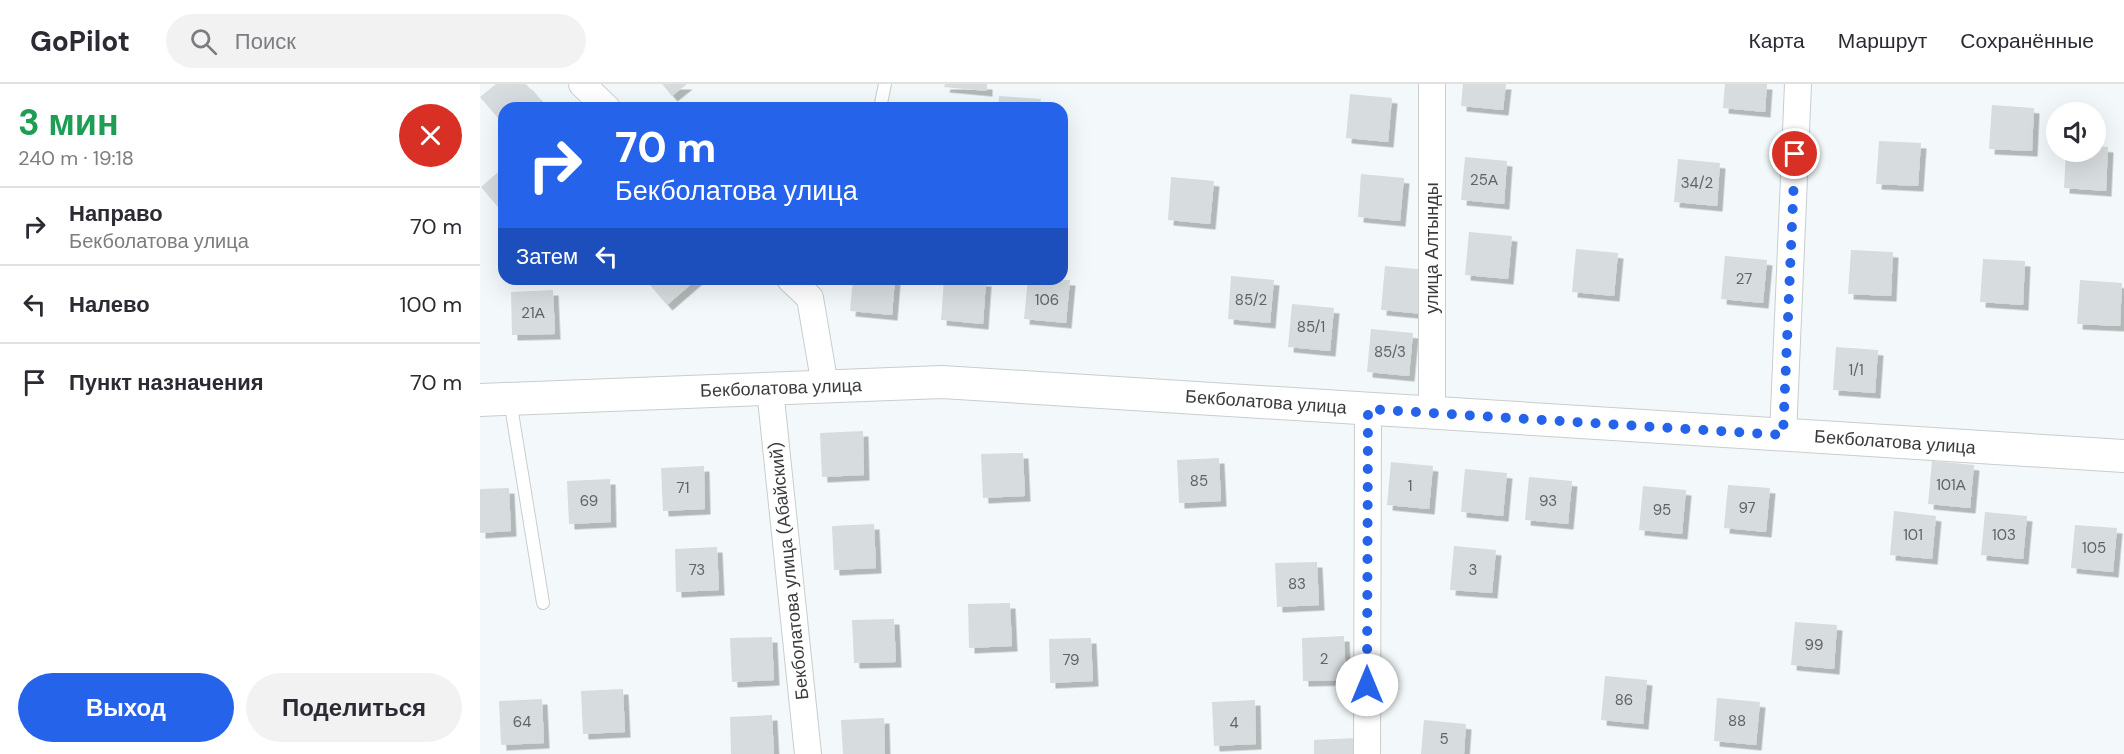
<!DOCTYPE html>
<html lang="ru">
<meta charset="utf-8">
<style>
body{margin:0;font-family:"DM Sans",sans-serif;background:#f2f2f3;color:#2b2b33;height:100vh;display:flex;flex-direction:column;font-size:22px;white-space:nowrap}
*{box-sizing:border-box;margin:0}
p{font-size:20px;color:#7c7c81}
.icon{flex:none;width:33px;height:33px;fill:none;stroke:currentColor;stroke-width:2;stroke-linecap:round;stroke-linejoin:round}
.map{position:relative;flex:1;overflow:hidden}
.side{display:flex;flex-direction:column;background:#fff;width:480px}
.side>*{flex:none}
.guide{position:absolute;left:18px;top:18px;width:570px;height:183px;border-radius:18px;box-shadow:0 6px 24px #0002;background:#2563eb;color:#fff;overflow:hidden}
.buttons{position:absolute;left:1566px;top:18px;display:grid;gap:12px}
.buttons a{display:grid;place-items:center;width:60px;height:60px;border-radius:50%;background:#fff;box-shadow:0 6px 24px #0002;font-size:30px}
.pin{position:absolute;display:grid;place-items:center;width:51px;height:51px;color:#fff;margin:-26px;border:3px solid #fff;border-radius:50%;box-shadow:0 2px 6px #0007}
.me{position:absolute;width:66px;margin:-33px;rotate:0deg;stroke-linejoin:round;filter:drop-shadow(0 0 4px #0008)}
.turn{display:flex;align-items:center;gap:21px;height:126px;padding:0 18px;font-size:27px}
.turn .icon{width:78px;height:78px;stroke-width:2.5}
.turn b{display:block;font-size:42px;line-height:51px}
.then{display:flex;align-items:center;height:57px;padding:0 18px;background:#0003;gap:12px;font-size:22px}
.round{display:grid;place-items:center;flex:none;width:63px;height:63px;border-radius:32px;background:#f2f2f3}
.headline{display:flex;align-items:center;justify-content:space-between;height:102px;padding:0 18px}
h1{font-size:36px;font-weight:700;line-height:45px;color:#1e9e55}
.cta{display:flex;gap:12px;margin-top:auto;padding:12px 18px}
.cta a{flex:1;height:69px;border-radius:36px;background:#2563eb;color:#fff;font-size:24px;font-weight:700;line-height:69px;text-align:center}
.cta a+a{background:#f2f2f3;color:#2b2b33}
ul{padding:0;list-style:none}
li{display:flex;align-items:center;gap:18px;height:78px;padding:0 18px;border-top:2px solid #e1e1e2}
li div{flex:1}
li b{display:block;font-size:22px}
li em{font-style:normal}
header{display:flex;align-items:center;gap:36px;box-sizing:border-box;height:84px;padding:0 30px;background:#fff;border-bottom:2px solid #e1e1e2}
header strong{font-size:28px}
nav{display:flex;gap:33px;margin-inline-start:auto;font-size:21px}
.search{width:420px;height:54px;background:#f2f2f3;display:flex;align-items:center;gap:15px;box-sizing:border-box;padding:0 21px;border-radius:33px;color:#7c7c81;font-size:22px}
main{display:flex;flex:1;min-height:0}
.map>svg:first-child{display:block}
.building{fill:#d7dcde;filter:url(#shadow)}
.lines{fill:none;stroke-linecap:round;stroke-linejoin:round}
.service-casing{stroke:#c8cdce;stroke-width:14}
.minor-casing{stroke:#c8cdce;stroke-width:28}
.tertiary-casing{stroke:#c8cdce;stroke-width:34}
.service{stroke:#fff;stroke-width:12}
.minor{stroke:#fff;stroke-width:26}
.tertiary{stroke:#fff;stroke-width:32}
.route{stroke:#2563eb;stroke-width:10;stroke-dasharray:0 18}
.labels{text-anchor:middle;stroke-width:6;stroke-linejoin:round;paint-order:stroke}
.number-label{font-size:15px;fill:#606364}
.street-label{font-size:18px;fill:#393b3c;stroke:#fff}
</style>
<header>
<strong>GoPilot</strong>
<div class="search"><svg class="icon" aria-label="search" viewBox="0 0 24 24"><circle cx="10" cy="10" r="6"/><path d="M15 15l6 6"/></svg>Поиск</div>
<nav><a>Карта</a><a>Маршрут</a><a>Сохранённые</a></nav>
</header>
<main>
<section class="side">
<div class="headline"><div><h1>3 мин</h1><p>240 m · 19:18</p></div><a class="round" style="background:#d93025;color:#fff"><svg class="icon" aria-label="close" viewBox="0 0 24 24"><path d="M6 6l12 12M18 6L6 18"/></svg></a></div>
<ul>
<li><svg class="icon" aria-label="right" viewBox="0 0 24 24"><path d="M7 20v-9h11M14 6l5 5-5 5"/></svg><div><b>Направо</b><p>Бекболатова улица</p></div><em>70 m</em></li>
<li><svg class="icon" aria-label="left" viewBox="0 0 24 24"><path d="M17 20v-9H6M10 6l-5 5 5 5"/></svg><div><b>Налево</b></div><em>100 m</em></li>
<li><svg class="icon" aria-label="arrive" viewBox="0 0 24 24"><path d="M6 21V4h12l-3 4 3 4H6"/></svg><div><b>Пункт назначения</b></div><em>70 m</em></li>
</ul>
<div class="cta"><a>Выход</a><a>Поделиться</a></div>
</section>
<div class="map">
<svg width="1644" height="670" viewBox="0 0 1644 670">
<defs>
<filter id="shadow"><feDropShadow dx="5.5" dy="5.5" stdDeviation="0" flood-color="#0004"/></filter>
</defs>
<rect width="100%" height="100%" fill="#f3f9fa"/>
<path class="building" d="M16,0H46L61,17L53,24H24V41L0,13Z
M182,0H207L192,12Z
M465,0H507V7L464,3Z
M983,0H1026L1023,26L981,22Z
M1245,0H1287L1285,28L1243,24Z
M870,10L912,14L908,58L866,54Z
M519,12L561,15L560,24H518Z
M1512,21L1554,24L1552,67L1509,65Z
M1399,57L1441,59L1438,102L1396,100Z
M1616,62L1628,63L1626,107L1584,104L1586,68H1616Z
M985,73L1027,77L1024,120L981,116Z
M1198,75L1240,79L1237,122L1194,118Z
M24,83V130L1,103Z
M881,90L924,94L920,137L878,133Z
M691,93L734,97L730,140L688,136Z
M989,148L1032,152L1028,195L985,191Z
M1096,165L1138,169L1134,212L1092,208Z
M1371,166L1413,168L1411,212L1368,210Z
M1245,172L1287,176L1283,219L1241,215Z
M1503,175L1545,177L1543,221L1500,218Z
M905,182L947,186L943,230L901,226Z
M751,192L794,196L790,239L748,235Z
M165,195H217L187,221Z
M373,195H415L412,231L370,227Z
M464,195L506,197L503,240L461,236Z
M548,195L590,196L586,239L544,235Z
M1600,196L1642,199L1640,242L1597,240Z
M73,206L75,250L32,251L31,208Z
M812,220L854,224L850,267L808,263Z
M891,245L933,249L929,292L887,288Z
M1356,263L1398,266L1395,309L1353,306Z
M383,347L384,391L342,393L340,349Z
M543,369L545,412L503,414L501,370Z
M739,374L741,417L699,419L697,376Z
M1452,377L1494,381L1490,424L1448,420Z
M911,378L953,382L949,425L907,421Z
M224,382L225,425L183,427L181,384Z
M985,385L1027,389L1023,432L981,428Z
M1049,393L1092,397L1088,440L1045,436Z
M130,395L131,438L89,440L87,397Z
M1248,401L1290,404L1286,448L1244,444Z
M1163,402L1206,406L1202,450L1159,446Z
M29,404L31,447L0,449V405Z
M1414,427L1456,432L1452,475L1410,471Z
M1505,428L1547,432L1543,475L1501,471Z
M394,440L396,484L354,486L352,442Z
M1595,441L1637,444L1633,488L1591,484Z
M974,462L1016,466L1012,509L970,506Z
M237,463L239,506L196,508L195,465Z
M837,478L839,521L797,523L795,479Z
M530,519L532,562L489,564L488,520Z
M414,535L416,578L374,579L372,536Z
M1315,538L1357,541L1354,585L1311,581Z
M864,552L866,596L823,597L822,554Z
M292,553L294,596L252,598L250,554Z
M611,554L613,597L570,599L569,555Z
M1125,592L1167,596L1163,640L1121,636Z
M143,605L145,648L103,650L101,607Z
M1237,614L1280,618L1276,661L1234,657Z
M62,615L64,659L21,661L19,617Z
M775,616L776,660L734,662L732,618Z
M292,631L294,670H251L250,633Z
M404,634L405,670H363L361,636Z
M944,636L986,640L984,670H941Z
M876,654L877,670H834V656Z"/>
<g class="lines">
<defs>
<path id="service" d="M400,24L405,0
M30,316L63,519"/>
<path id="minor" d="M102,0L127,24
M952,0V329
M310,195L330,214L345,302
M290,305L328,670
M1303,351L1318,0
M887,670L888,325"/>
<path id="tertiary" d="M0,316L462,298L1644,372"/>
</defs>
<use href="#service" class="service-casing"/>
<use href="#minor" class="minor-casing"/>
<use href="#tertiary" class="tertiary-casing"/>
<use href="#service" class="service"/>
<use href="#minor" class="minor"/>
<use href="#tertiary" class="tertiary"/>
</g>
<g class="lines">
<path class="route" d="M887,601L888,325L1303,351L1315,70"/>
</g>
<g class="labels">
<g class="number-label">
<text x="1004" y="101">25А</text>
<text x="1217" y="104">34/2</text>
<text x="1264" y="200">27</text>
<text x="567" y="221">106</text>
<text x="771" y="221">85/2</text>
<text x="53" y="234">21А</text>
<text x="831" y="248">85/1</text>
<text x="910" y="273">85/3</text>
<text x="1376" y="291">1/1</text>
<text x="719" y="402">85</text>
<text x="1471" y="406">101А</text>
<text x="930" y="407">1</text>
<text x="203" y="409">71</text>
<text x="109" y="422">69</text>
<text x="1068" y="422">93</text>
<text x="1267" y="429">97</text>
<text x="1182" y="431">95</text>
<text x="1433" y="456">101</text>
<text x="1524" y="456">103</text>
<text x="1614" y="469">105</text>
<text x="217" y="491">73</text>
<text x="993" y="491">3</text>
<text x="817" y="505">83</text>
<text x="1334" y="566">99</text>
<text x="844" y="580">2</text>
<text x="591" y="581">79</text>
<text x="1144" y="621">86</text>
<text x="1257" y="642">88</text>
<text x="42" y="643">64</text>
<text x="754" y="644">4</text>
<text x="964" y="660">5</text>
</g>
<g class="street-label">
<text transform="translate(952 164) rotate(-90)" y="6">улица Алтынды</text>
<text transform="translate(301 304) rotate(-2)" y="6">Бекболатова улица</text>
<text transform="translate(786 318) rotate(4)" y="6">Бекболатова улица</text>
<text transform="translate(1415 358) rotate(4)" y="6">Бекболатова улица</text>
<text transform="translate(309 487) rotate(-96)" y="6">Бекболатова улица (Абайский)</text>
</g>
</g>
</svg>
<div class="buttons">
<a><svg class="icon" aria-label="sound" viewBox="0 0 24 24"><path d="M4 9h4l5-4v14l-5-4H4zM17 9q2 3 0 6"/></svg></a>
</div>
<div class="pin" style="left:1315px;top:70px;background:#d93025"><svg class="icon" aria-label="arrive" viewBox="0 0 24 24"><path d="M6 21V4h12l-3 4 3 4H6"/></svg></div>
<svg class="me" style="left:887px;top:601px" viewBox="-20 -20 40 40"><circle r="19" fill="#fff"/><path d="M0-13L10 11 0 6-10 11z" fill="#2563eb"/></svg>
<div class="guide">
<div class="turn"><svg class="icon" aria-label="right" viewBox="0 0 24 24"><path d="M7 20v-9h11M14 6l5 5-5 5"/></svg><div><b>70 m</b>Бекболатова улица</div></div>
<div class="then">Затем<svg class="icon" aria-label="left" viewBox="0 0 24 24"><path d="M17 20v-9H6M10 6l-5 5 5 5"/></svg></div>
</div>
</div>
</main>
